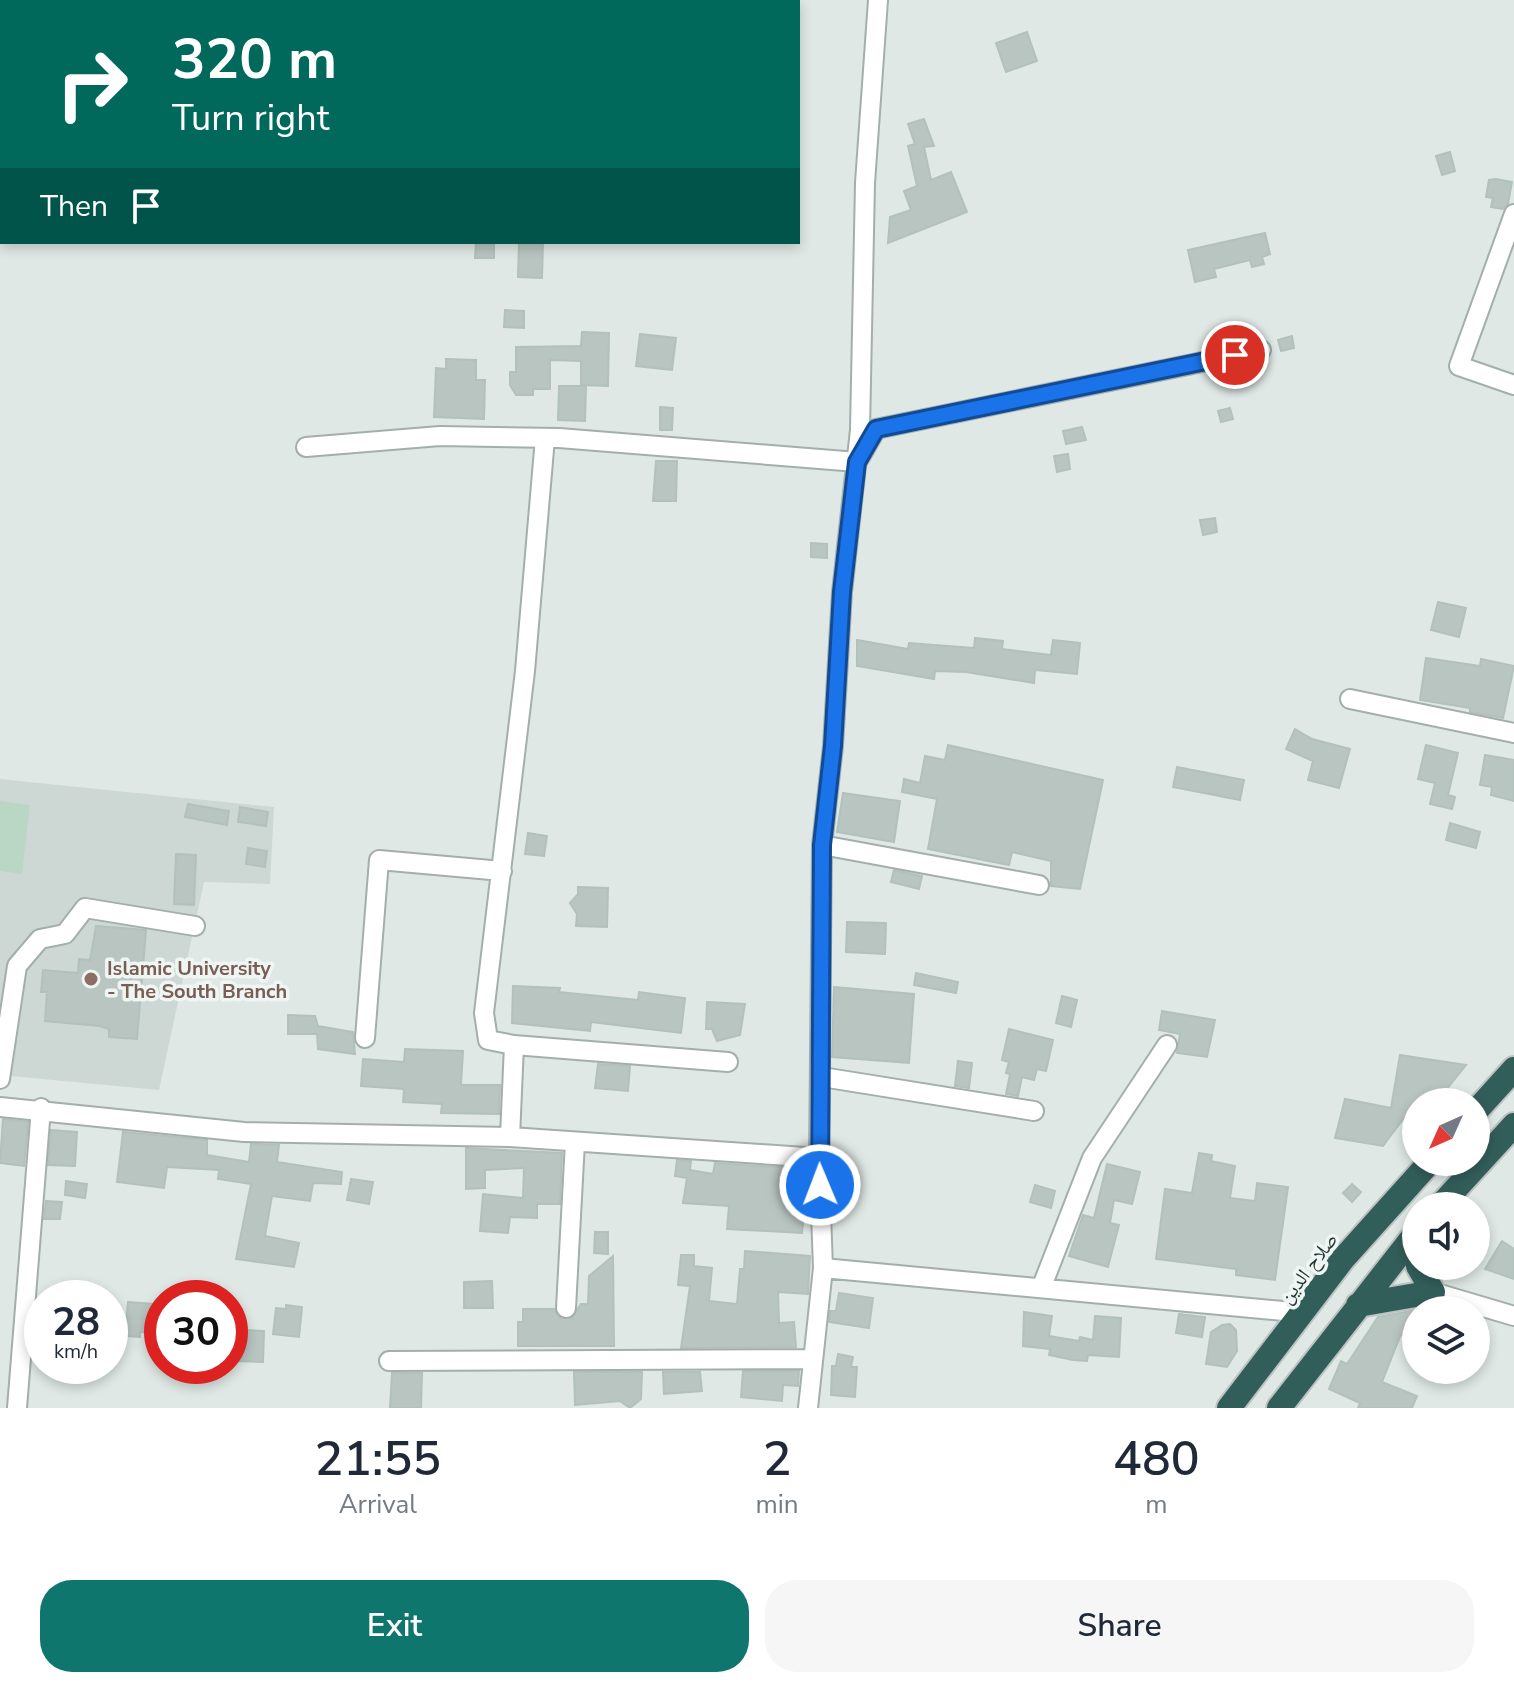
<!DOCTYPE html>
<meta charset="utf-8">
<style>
body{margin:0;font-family:"Nunito Sans","Noto Naskh Arabic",sans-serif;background:#f6f6f7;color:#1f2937;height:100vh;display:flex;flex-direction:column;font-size:30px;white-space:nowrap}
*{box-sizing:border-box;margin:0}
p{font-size:26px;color:#747a83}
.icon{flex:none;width:44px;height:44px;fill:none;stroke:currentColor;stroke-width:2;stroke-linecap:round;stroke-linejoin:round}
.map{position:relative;height:1408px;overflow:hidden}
.drawer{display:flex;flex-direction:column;background:#fff;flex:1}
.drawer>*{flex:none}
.hud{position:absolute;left:0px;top:0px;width:800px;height:244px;box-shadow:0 4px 12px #0003;background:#00695c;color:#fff;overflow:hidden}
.needle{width:52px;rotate:225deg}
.tools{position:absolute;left:1402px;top:1088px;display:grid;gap:16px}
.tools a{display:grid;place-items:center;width:88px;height:88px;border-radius:50%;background:#fff;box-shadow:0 4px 12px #0003;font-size:40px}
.speed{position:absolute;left:24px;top:1280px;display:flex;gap:16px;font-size:40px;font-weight:700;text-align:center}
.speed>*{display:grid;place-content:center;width:104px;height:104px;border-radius:50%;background:#fff;box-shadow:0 4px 12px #0003;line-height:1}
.speed small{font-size:20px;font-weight:400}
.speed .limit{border:12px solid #d22;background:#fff;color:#111}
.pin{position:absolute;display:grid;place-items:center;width:68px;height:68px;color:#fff;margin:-34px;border:4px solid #fff;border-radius:50%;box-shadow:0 2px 8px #0007}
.me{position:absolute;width:88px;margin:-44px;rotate:359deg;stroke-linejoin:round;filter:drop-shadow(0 0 6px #0008)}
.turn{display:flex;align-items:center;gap:28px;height:168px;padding:0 40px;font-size:36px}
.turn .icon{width:104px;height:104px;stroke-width:2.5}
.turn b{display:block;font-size:56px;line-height:68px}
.then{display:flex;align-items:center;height:76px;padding:0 40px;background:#0003;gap:16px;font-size:30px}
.eta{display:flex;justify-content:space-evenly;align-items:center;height:136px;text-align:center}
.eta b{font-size:48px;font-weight:600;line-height:56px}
.cta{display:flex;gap:16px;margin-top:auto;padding:16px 40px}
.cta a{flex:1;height:92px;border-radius:32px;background:#0f766e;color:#fff;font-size:32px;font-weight:600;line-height:92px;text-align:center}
.cta a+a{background:#f6f6f7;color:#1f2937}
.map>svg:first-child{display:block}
.built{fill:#cdd8d4}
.green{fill:#bad7c5}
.building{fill:#b8c5c1;stroke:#b2c1bc;stroke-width:2}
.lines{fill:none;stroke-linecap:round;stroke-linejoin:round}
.minor-casing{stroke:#a3afac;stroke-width:22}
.highway-casing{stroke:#bdc3c2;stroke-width:28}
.minor{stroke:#fff;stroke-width:18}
.highway{stroke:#325e5a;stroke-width:24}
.route-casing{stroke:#114b97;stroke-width:20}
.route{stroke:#1a73e8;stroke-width:14}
.education-dot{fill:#8d6e63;stroke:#eff5f3;stroke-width:3}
.labels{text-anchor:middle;stroke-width:7;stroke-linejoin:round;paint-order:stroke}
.education-label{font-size:20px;font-weight:bold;fill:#785e54;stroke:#eff5f3;text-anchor:start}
.street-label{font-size:20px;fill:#223633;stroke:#eff5f3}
</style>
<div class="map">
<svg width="1514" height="1408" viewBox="0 0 1514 1408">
<rect width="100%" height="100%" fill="#dfe8e5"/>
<path class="built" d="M0,779L274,807L270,884L204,882L159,1090L0,1075Z"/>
<path class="green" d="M0,801L30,805L22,874L0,871Z"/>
<path class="building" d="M1027,32L1037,61L1006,72L996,43Z
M924,119L934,146L924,147L931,180L951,172L967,212L888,243L890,217L911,210L904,191L917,186L908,146L915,144L908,124Z
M1450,152L1455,171L1442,175L1436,156Z
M1496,179L1512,182L1508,204L1503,209L1491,207L1493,198L1486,197L1489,180Z
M1265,233L1270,254L1262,257L1264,264L1252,267L1250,260L1214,269L1216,277L1195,282L1188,250Z
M476,242H494V258H475Z
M519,242H543L542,278L518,277Z
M505,310L524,311V328L504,327Z
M582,332L609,333L608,386L581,385V361L550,360V389H533V395H516L510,385V372H516V347L581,346Z
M640,334L676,338L672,370L636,366Z
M1292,336L1294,348L1281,351L1278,340Z
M446,359L476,360V380H485L484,419L434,417L436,368L446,369Z
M559,386H586L585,421L558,420Z
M660,407L673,408L672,430H660Z
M1230,408L1233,419L1221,422L1218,411Z
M1082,427L1086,440L1066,444L1063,431Z
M1068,454L1070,469L1057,472L1054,456Z
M656,461H677L676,501H653Z
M1215,518L1217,532L1203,535L1200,520Z
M811,543L827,544V558L811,557Z
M1438,602L1466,608L1459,637L1431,630Z
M975,638L1003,641L1002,649L1051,655L1053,640L1080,643L1077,674L1035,670L1034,683L966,672L935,671L934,679L857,666V640L908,649L909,643L974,648Z
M1426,658L1480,666L1481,659L1514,666L1503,718L1470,712V708L1420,700Z
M1295,729L1312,739L1350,749L1339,788L1308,780L1313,761L1286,749Z
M948,745L1103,780L1080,889L1051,886V861L1012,852L1009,865L928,849L937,799L902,792L904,779L920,783L925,756L945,760Z
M1426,745L1458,753L1448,795L1455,797L1452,809L1430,804L1435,783L1418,779Z
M1485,755L1514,760V801L1491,795L1492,787L1480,785Z
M1177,767L1244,780L1240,800L1173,787Z
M843,793L900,801L894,842L837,832Z
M188,804L229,811L227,825L185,817Z
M240,807L268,812L266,826L238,822Z
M1450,823L1480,832L1476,848L1446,840Z
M528,833L547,836L544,856L525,854Z
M248,848L267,851L265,867L246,864Z
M176,854L196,855L194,905L174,904Z
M894,870L922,876L919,889L891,882Z
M578,887L608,888L607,927L576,926L577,914L570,903L578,894Z
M847,922L886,923L885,954L846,952Z
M96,926L146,930L137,1039L109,1037V1029L99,1026L45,1021L47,992H41L43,970L78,973L79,959L90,960Z
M916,973L958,982L956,993L914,985Z
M513,986L560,988L559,992L638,1000L639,992L685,998L681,1033L591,1022L590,1031L512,1023Z
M834,987L914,994L909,1063L832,1057Z
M1062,996L1077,1000L1071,1027L1056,1023Z
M707,1002L745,1004L740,1035L717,1041L712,1029H706Z
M1162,1011L1215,1020L1207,1057L1177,1053L1180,1034L1159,1030Z
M288,1015L315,1016L318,1026L353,1032L355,1054L318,1049L317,1034H288Z
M1009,1029L1053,1040L1046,1071L1037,1069L1034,1080L1022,1077L1018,1096L1006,1094L1010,1074L1006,1073L1009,1062L1002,1060Z
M405,1049L463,1051L461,1085H500L499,1114L441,1113L442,1104L403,1102L404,1089L361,1086L363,1059L404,1062Z
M1400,1055L1466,1065L1442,1095L1427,1092L1416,1102L1383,1146L1335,1138L1345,1099L1391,1108Z
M958,1061L972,1063L969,1088L955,1086Z
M598,1064L630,1066L628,1091L595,1088Z
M3,1119L28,1122L24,1166L0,1163Z
M51,1130L77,1132L75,1166L48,1165Z
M123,1132L207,1140V1155L249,1162L251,1144L279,1145L277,1162L342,1172L341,1184L313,1183L310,1201L272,1196L265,1236L299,1243L294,1267L236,1259L251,1184L218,1179L219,1170L167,1167L164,1188L117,1182Z
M466,1148L562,1153L560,1204H537V1218L510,1217L508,1233L480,1231L483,1194L523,1198L524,1168L485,1170V1188L466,1189Z
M1199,1153L1212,1155L1211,1161L1235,1166L1230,1198L1255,1201L1257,1183L1288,1187L1275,1280L1236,1275V1269L1156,1259L1165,1189L1192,1193Z
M677,1160L691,1161L690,1170L713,1174L715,1163L807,1169L801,1213H804L802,1233L727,1229L729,1206L683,1203L687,1178L675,1176Z
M1107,1164L1140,1172L1132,1204L1114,1200L1110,1223L1119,1225L1108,1267L1069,1256L1083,1215L1094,1218Z
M351,1179L373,1182L369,1204L347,1200Z
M66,1181L87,1184L85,1198L65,1195Z
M1352,1184L1361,1192L1352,1202L1343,1193Z
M1035,1185L1055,1191L1051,1208L1030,1202Z
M46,1201L62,1202L60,1219H44Z
M595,1232H608V1254L594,1253Z
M1502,1241L1514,1249V1279L1485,1269Z
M745,1251L810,1256L808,1294L778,1292L779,1323L794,1322L796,1347L681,1348L690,1286L678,1285L681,1255H694V1266L712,1268L709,1301L737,1304L740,1269H744Z
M613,1256L614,1346H518V1322H523V1309H554L560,1318H572L581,1304H588L589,1276Z
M492,1281L493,1308H464V1282Z
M839,1293L873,1298L869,1328L829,1322L830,1311H836Z
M128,1302L154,1304L151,1333L140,1332V1337L125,1336Z
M286,1305L302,1307L299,1337L273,1334L276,1308L286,1309Z
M1416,1310L1413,1339L1401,1334L1382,1382L1417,1396L1412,1408H1358L1360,1403L1329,1389L1341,1361L1347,1364L1378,1317Z
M1024,1312L1052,1316L1049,1336L1079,1341L1080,1337L1093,1340L1095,1316L1121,1318L1119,1357L1088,1355L1087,1361L1073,1360L1049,1355L1050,1349L1023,1346Z
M1179,1314L1205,1317L1202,1337L1176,1333Z
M1230,1324L1236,1330L1237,1351L1227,1367L1206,1364L1211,1332L1222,1325Z
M246,1330L264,1331L263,1362L236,1361L237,1349H246Z
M838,1354L853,1357L851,1367H857L855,1397L831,1395L832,1366H836Z
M743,1371H799L798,1386L783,1385L782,1401L741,1397Z
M574,1372H642L641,1399L630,1408L620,1401L575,1405Z
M663,1372H700L702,1391L664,1394Z
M392,1373H422L421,1408H390Z"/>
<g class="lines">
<defs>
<path id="minor" d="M1514,214L1459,366L1514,385
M306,447L440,436L559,438L857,462L876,429L1261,350
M1350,699L1514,733
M822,845L1039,885
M365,1038L379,860L502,871
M514,1045L728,1062
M822,1077L1034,1111
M0,1079L17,966L40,939L65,934L85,908L195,926
M0,1107L244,1132L510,1137L819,1158
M510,1137L514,1045L488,1040L484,1013L525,671L545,438
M823,1268L1304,1313
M1042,1286L1092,1158L1167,1045
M1433,1292L1514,1316
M566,1308L575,1142
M389,1361L813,1359
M17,1408L41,1108
M808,1408L823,1268L819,1158L822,845L833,746L842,592L860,430L865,183L878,0"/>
<path id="highway" d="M1476,1111L1514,1069
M1440,1206L1514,1125
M1358,1305L1433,1292L1418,1266
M1229,1408L1343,1259L1430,1162
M1279,1408L1416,1233"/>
</defs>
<use href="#minor" class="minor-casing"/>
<use href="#highway" class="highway-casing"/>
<use href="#minor" class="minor"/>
<use href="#highway" class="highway"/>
</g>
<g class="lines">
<defs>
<path id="route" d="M820,1185L822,845L833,746L842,592L857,462L876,429L1235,355"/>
</defs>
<use href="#route" class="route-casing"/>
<use href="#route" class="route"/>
</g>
<circle class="education-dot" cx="91" cy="979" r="8"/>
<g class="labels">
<g class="education-label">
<text x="107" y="975">Islamic University<tspan x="107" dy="23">- The South Branch</tspan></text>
</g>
<g class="street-label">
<text transform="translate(1308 1268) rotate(-53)" y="7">صلاح الدين</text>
</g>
</g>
</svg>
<div class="tools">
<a><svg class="needle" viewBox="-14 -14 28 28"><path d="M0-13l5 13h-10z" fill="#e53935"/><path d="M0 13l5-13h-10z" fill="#747a83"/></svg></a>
<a><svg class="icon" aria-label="sound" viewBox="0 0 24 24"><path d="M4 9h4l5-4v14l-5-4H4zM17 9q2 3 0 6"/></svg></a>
<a><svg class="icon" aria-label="layers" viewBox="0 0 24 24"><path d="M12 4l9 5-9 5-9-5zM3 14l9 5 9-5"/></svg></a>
</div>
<div class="speed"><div>28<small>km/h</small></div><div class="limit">30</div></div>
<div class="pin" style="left:1235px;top:355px;background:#d93025"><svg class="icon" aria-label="arrive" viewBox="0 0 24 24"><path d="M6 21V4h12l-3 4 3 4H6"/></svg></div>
<svg class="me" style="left:820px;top:1185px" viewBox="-20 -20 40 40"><circle r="17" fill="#1a73e8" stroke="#fff" stroke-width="3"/><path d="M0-11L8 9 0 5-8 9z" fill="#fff"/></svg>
<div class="hud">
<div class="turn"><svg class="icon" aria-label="right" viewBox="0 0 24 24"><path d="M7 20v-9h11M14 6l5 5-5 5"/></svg><div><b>320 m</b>Turn right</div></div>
<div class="then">Then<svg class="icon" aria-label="arrive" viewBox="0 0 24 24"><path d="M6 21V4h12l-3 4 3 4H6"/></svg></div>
</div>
</div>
<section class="drawer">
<div class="eta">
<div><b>21:55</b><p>Arrival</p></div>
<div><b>2</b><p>min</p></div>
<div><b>480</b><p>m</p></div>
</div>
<div class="cta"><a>Exit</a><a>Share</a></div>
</section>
